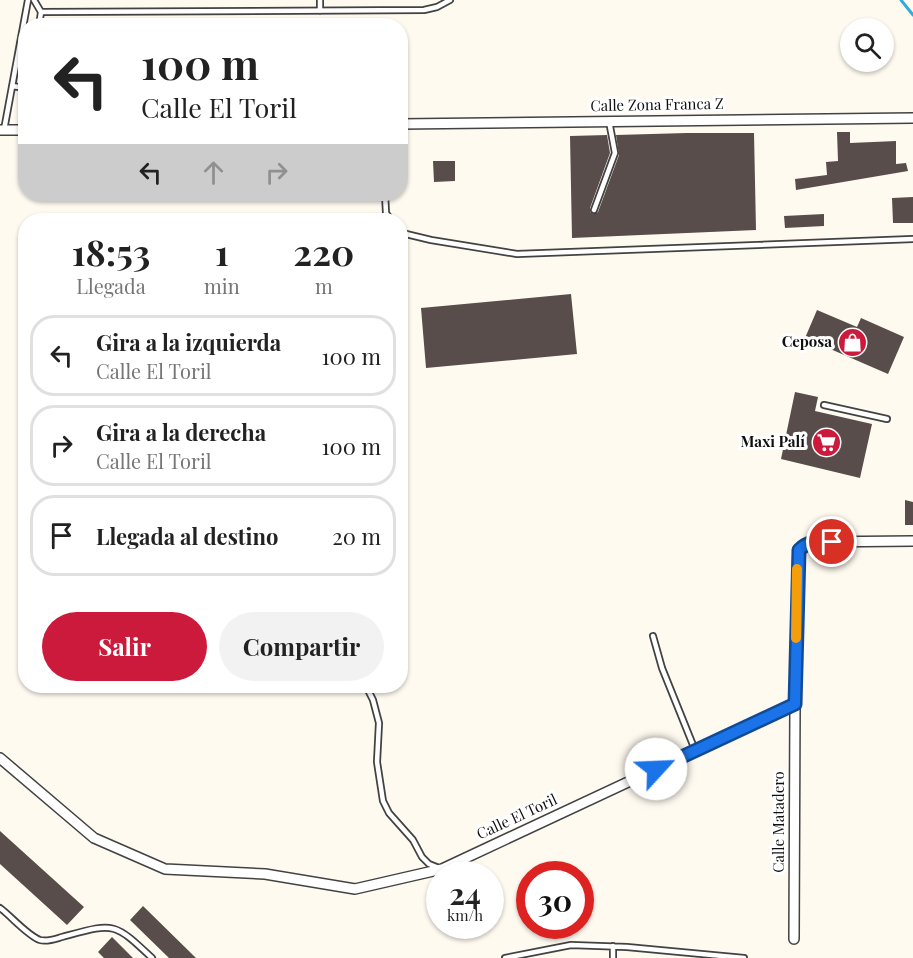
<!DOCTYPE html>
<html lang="es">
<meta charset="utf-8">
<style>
body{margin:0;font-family:"Playfair Display",serif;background:#f2f2f2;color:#222;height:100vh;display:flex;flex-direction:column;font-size:22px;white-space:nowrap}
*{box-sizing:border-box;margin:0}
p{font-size:20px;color:#767676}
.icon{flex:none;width:33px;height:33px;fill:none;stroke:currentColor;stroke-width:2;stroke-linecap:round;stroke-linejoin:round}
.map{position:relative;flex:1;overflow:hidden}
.sheet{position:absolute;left:18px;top:213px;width:390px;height:480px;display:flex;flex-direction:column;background:#fff;border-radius:24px;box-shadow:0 2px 4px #0004}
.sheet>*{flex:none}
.banner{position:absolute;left:18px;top:18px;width:390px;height:183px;border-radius:24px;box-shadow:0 2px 4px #0004;background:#fff;color:#222;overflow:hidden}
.fabs{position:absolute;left:840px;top:18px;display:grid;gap:12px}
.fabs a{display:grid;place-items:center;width:54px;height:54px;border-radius:50%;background:#fff;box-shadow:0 2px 4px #0004;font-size:30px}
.speed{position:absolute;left:426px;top:861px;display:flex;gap:12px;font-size:30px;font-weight:700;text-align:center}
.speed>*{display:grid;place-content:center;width:78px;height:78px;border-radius:50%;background:#fff;box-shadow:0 2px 4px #0004;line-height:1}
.speed small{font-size:15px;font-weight:400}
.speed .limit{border:9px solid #d22;background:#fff;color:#111}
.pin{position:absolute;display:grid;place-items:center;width:51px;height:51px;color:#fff;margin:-26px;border:3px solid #fff;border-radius:50%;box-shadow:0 2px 6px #0007}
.me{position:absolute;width:66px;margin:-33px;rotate:65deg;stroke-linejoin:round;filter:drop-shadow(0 0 4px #0008)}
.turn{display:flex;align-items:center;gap:21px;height:126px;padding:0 24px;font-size:27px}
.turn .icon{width:78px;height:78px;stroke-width:2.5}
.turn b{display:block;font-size:42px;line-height:51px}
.lanes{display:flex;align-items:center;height:57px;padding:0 24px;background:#0003;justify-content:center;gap:30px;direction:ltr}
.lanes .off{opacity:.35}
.eta{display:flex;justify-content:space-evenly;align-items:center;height:102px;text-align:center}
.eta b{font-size:36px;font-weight:700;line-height:42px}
.primary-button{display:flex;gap:12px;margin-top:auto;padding:12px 24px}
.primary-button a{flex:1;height:69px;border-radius:36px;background:#cb1a3b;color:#fff;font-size:24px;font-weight:700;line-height:69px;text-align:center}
.primary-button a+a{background:#f2f2f2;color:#222}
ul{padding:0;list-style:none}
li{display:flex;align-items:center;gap:18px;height:81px;margin:0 12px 9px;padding:0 12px;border:3px solid #e0e0e0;border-radius:24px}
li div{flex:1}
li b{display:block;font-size:22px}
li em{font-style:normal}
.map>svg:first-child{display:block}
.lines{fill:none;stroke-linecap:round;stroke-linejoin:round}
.stream{stroke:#31acd8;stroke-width:3}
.building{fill:#584d4a}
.lane-casing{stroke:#424242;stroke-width:8}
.street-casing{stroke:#424242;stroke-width:12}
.lane{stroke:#fff;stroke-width:4.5}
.street{stroke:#fff;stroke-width:9}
.route-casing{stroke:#114b97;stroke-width:15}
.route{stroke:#1a73e8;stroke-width:10}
.slow{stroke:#f59e0b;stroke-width:10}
.labels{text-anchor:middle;stroke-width:6;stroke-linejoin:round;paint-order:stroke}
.street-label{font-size:15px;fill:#0f0f0f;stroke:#fff}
.poi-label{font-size:15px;font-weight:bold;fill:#0f0f0f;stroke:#fff;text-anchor:end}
</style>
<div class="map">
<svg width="913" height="958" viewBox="0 0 913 958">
<rect width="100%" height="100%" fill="#fffaf0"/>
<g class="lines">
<path class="stream" d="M901,0L913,15"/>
</g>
<path class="building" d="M837,132H850V143L896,141V164L906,163L908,171L796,190L795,179L827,175L826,162L838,161Z
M687,133H754L756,230L572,238L570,136L607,135L610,153L590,208V212L594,214L598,212L619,155L616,135Z
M433,161H455V181L434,182Z
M913,197V223H893L892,198Z
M824,214V226L785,228L784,216Z
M571,294L577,354L426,368L421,308Z
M817,310L857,327L861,318L904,337L888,374L805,338Z
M795,392L818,397L815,411L872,424L860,478L781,459Z
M905,500L913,502V525H905Z
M0,831L84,907L67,925L0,864Z
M143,906L196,958H169L130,920Z
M112,937L133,958H104L98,952Z"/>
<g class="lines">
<defs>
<path id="lane" d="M34,0L41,12L39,26
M320,0V11
M41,12L424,10L437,7L450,0
M12,86L26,88
M4,130L28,0
M23,130L26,115
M385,194L386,213L391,220
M594,210L615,153L609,121
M400,230L406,234L431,240L517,254L913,239
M824,405L887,419
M653,636L662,668L695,750
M366,686L373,700L379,723L377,762L383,801L389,813L413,840L422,857L429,864L439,868
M0,908C11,916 28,936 40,940C47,942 55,939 62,937C114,923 113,921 152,958
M505,958L571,945L627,947L744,958
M613,958V946"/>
<path id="street" d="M400,124L913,118
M0,130H26
M0,758L94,838L165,869L265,874L355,889L442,869L795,704L799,550L805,544L812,542L913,541
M794,939L795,704"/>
</defs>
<use href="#lane" class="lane-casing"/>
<use href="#street" class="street-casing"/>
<use href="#lane" class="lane"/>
<use href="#street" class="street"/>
</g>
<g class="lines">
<defs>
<path id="route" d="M656,769L795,704L799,550C809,540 819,542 832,542"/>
</defs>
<use href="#route" class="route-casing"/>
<use href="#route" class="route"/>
<path class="slow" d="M796,638L797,569"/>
</g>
<defs>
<symbol id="shop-disc" viewBox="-11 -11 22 22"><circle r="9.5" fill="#cb1a3b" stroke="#fff"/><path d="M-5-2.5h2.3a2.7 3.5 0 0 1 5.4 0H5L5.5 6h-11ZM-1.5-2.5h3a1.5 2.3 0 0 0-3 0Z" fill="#fff"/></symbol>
<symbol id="supermarket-disc" viewBox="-11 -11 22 22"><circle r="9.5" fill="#cb1a3b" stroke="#fff"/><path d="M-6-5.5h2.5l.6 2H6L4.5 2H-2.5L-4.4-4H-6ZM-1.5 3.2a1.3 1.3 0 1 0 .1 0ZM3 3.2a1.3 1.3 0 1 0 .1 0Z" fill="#fff"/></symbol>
</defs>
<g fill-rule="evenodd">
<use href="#shop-disc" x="836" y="326" width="33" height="33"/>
<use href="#supermarket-disc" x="810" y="426" width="33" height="33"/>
</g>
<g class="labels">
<g class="street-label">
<text transform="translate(657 105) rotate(-1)" y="5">Calle Zona Franca Z</text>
<text transform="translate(517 817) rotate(-25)" y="5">Calle El Toril</text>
<text transform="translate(779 822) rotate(-90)" y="5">Calle Matadero</text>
</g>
<g class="poi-label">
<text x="832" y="347">Ceposa</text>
<text x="805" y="447">Maxi Palí</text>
</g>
</g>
</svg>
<div class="fabs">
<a><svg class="icon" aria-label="search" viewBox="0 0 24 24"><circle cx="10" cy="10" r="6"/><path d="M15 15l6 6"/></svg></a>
</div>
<div class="speed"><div>24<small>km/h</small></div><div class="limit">30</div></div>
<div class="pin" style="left:832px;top:542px;background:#d93025"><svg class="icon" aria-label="arrive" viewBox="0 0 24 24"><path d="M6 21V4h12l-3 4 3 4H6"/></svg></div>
<svg class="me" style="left:656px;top:769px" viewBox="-20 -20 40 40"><circle r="19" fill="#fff"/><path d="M0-13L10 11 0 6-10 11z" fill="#1a73e8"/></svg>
<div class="banner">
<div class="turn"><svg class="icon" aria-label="left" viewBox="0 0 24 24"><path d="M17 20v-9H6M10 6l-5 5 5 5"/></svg><div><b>100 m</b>Calle El Toril</div></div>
<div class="lanes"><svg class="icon" aria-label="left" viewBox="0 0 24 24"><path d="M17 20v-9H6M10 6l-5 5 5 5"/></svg><svg class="icon off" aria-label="ahead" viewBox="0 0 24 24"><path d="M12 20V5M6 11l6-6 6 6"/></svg><svg class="icon off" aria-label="right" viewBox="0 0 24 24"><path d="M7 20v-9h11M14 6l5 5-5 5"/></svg></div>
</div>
<section class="sheet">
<div class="eta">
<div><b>18:53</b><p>Llegada</p></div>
<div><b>1</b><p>min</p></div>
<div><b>220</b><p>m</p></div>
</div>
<ul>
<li><svg class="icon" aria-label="left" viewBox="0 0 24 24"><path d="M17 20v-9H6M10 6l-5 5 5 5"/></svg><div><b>Gira a la izquierda</b><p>Calle El Toril</p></div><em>100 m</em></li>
<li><svg class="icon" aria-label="right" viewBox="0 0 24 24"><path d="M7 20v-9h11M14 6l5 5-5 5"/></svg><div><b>Gira a la derecha</b><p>Calle El Toril</p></div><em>100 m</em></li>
<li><svg class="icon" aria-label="arrive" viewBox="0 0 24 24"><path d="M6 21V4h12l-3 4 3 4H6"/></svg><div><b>Llegada al destino</b></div><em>20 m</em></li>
</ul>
<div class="primary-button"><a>Salir</a><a>Compartir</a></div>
</section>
</div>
